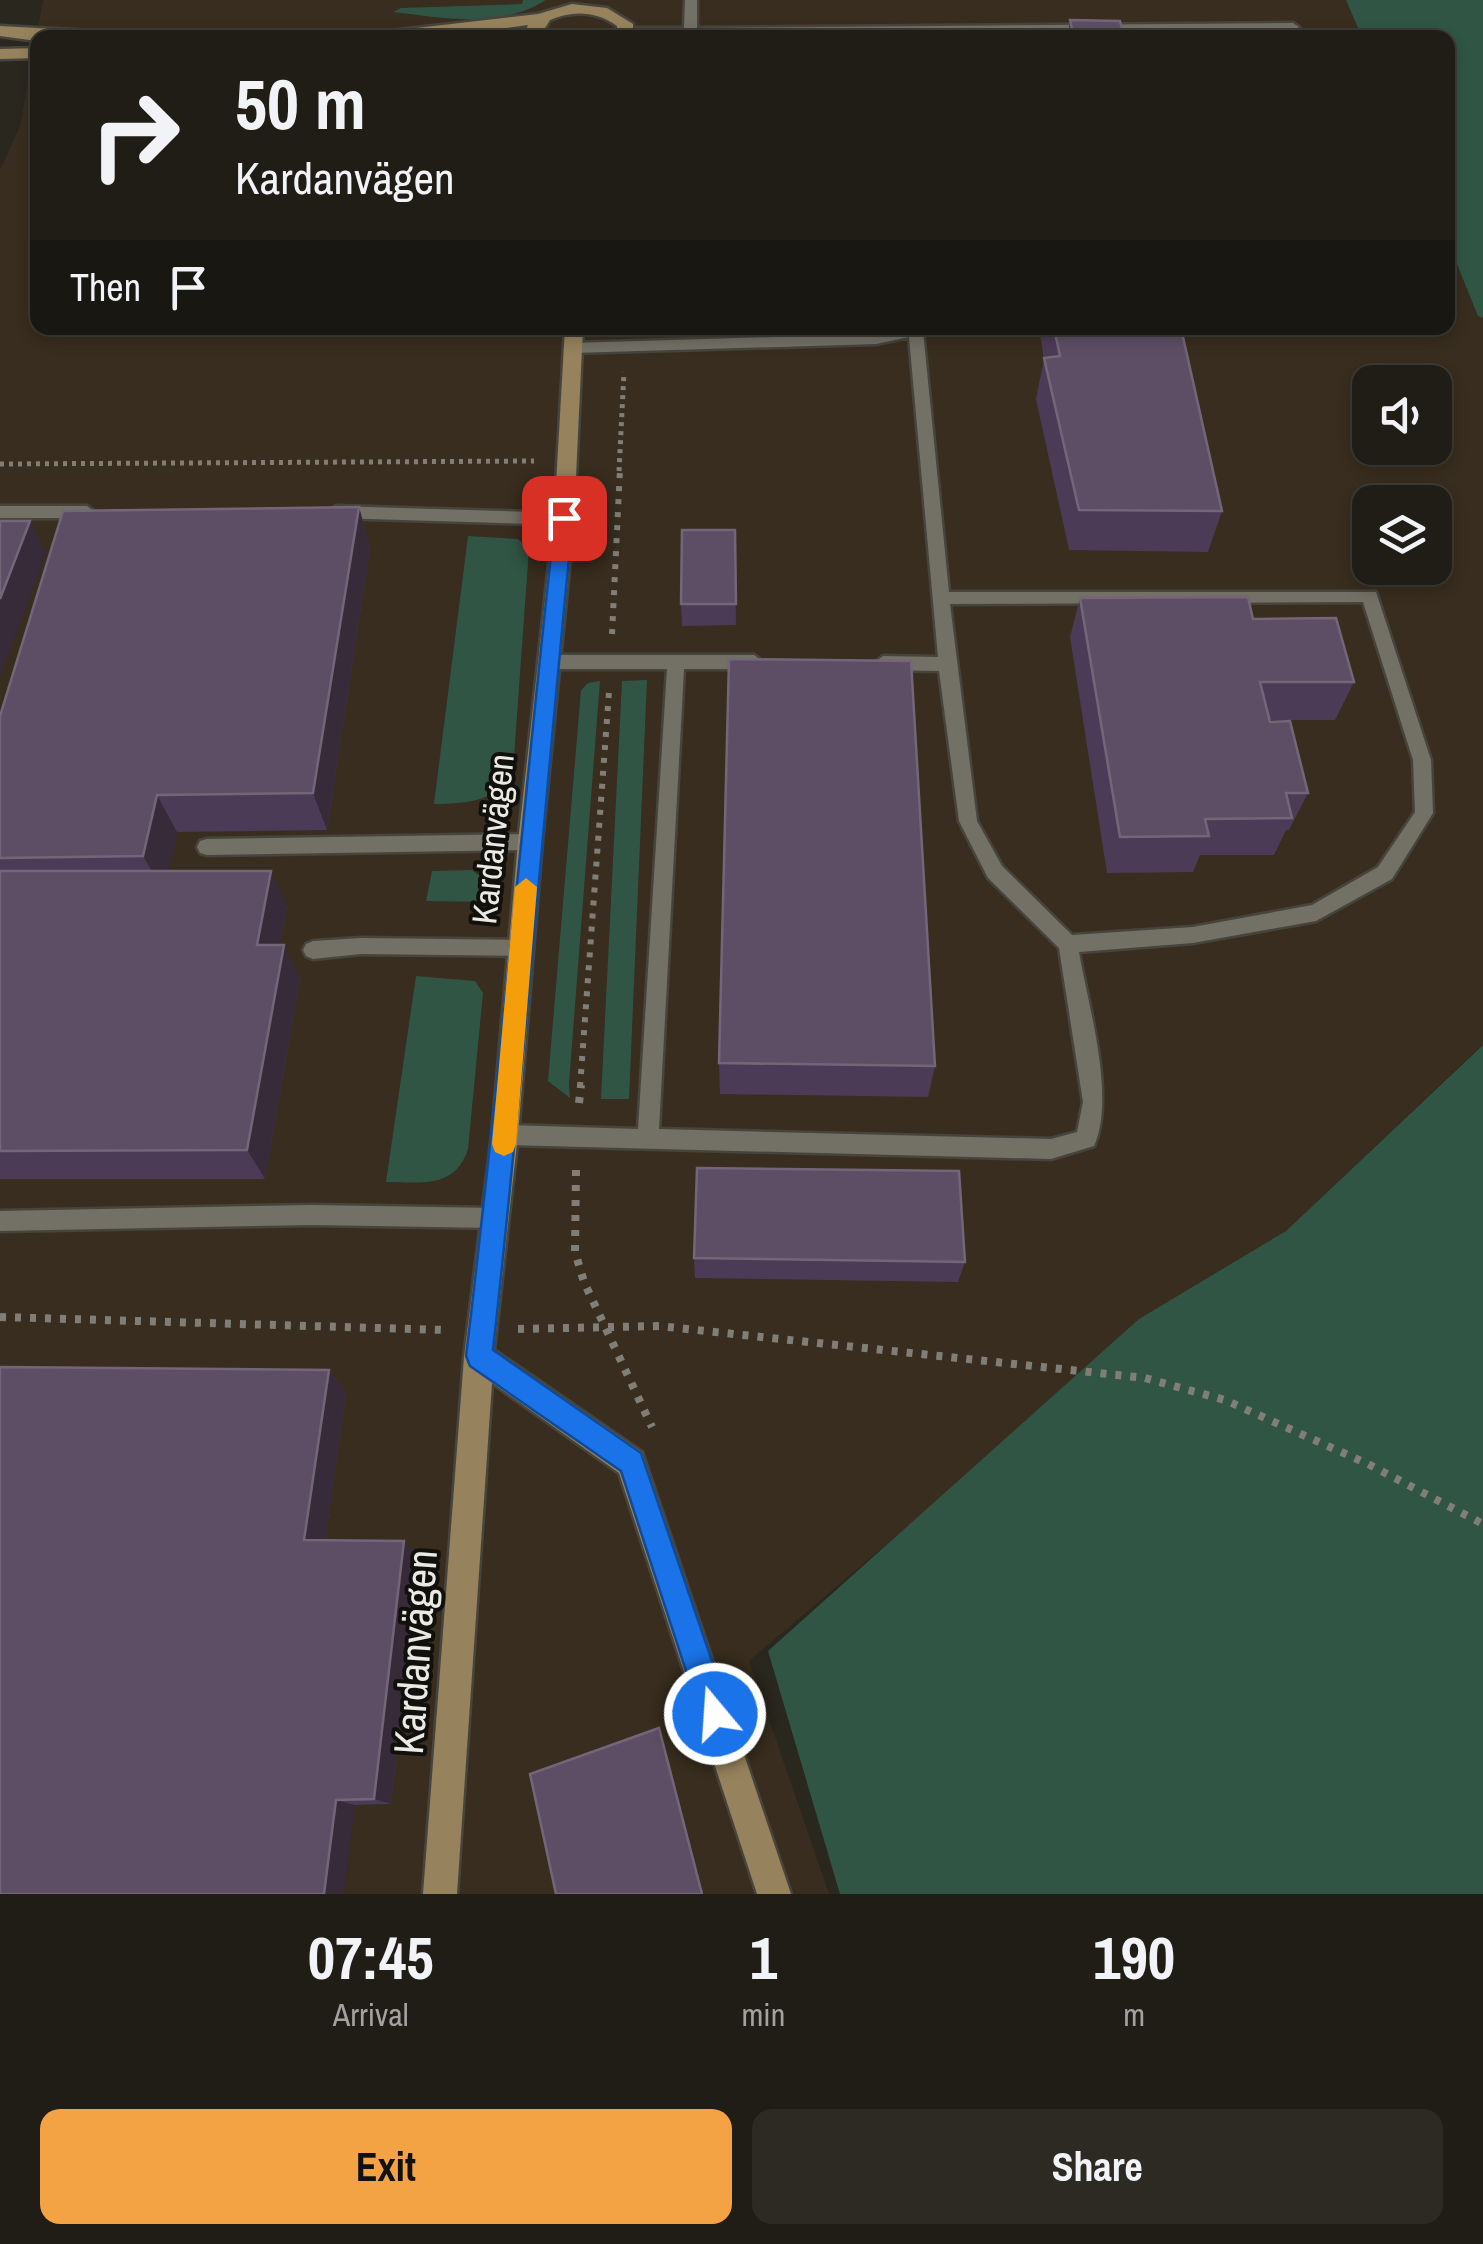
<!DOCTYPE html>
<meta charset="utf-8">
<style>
body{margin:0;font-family:"Archivo Narrow",sans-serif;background:#2d2a24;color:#f1f3f6;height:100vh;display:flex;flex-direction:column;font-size:38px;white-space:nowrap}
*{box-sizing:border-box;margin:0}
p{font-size:32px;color:#a2a2a1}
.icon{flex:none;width:55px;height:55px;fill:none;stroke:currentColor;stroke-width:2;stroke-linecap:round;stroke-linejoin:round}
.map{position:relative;height:1894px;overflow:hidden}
.sheet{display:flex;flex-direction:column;background:#201d17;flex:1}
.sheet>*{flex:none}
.top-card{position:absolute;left:30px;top:30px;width:1425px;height:305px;border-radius:20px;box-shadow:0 5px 15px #0003,0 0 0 2px #3d3b36;background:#201d17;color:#f1f3f6;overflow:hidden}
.controls{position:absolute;left:1352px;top:365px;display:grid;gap:20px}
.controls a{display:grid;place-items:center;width:100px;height:100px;border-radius:20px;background:#201d17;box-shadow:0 5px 15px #0003,0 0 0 2px #3d3b36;font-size:50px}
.pin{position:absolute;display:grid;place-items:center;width:85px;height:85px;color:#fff;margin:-42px;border-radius:20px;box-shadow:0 5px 15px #0006}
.me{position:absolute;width:110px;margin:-55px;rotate:342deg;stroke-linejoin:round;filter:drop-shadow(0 0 8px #0008)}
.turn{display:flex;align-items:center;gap:35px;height:210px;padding:0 40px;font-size:45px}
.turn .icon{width:130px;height:130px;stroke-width:2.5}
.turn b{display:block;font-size:70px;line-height:85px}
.then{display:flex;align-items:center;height:95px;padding:0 40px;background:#0003;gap:20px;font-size:38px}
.eta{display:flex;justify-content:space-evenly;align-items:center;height:170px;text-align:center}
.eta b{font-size:60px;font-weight:700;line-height:70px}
.action{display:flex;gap:20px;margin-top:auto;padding:20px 40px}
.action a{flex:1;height:115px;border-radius:20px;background:#f4a344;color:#111;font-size:40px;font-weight:700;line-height:115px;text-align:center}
.action a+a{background:#2d2a24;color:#f1f3f6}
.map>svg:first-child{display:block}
.industrial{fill:#382d1e;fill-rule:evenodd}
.green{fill:#305545}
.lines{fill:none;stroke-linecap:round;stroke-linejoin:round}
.lane-casing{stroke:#47443d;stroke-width:5}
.secondary-casing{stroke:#47443d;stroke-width:5}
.path-far2{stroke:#807e77;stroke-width:5;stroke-dasharray:4 5;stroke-linecap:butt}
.path-far1{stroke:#807e77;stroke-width:6;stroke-dasharray:5 8;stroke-linecap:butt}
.path{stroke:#807e77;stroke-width:8;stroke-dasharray:6 9;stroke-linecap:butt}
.lane{fill:#737066;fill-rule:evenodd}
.secondary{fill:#96825c;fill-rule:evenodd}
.wall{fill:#4c3b56}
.shaded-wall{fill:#372b39}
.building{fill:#5d4e65;stroke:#736679;stroke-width:2.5}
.route{fill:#1a73e8;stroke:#114b97;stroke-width:2.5}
.slow{fill:#f59e0b}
.labels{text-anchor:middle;stroke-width:8;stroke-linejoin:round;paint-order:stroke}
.street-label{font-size:35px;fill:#ebe9e3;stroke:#12100d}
.near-street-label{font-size:42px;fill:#ebe9e3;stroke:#12100d}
</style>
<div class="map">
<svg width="1483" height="1894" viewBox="0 0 1483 1894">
<rect width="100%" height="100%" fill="#2a271f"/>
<path class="industrial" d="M43,0H1349L1365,37L38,38V328H1448V234L1483,318V1044L1286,1231L1114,1351L749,1661L829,1894H0V170L20,126ZM1370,382H1435V448H1370ZM1370,502H1435V568H1370Z"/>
<path class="green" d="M523,0H546C499,29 445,18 393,12L401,8L522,4Z
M1346,0H1483V318L1478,316L1448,242V38L1362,37Z
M468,536L518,539L529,549L513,771C495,803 468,803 434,804Z
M647,680L629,1099H601L622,681Z
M600,681L569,1083L570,1098L548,1081L581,690L588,683Z
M472,870L493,886V895L487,902L426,901L432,871Z
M416,976L475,981L483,993L468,1149C455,1189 422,1182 386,1182Z
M1483,1045V1894H840L768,1651L1139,1319L1286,1231Z"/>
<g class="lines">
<defs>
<path id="lane" d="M685,0H697V28L1293,23L1299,27L1293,31L934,33V38H922L921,33L627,36L621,32L627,28H684Z
M910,328H921L923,331L949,592H1376L1431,760L1433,813L1392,879L1316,921L1193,943L1079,952C1088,1005 1116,1097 1094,1146L1051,1159L505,1145L497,1142L494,1135L497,1128L505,1125L638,1129L667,669H550L541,662L550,655H754L763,662L754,669H684L659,1129L1051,1139L1077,1132L1083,1102L1059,948L988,878L959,821L939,671L883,670L874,663L883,656L938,657L909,337L876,344L572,353L564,348L572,343L876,334ZM1363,602L1413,760L1415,812L1378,867L1312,905L1193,927L1072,935L1002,866L977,821L950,604Z
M0,506H87L95,512L87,518H0Z
M336,506L564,513L572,519L564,525L336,518L328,512Z
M530,834L540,842L530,850L207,855L200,853L197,847L200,841L207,839Z
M361,938L520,940L527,942L530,948L527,954L520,956L361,954L313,959L306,956L303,950L306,944L313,941Z
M312,1205L495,1208L503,1211L506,1218L503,1225L495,1228L312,1225L0,1231V1211Z"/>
<path id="secondary" d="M572,4L607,8L633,24V38H617V26C597,11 572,10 550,20L539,38H523L528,25L436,38H365L373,33L538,14Z
M0,26L129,33L137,38H38L37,41L0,36Z
M38,48V58L0,59V49Z
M565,328H583L574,519L542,842L518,1135L494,1350L642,1452L791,1894H757L619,1473L492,1383L457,1894H423L464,1357L492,1135L518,842L554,519Z"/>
</defs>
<use href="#lane" class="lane-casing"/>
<use href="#secondary" class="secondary-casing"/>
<path class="path-far2" d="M0,464L534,461
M619,471L624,372"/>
<path class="path-far1" d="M612,634L620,469
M580,1087L609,692"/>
<path class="path" d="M579,1103L581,1085
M576,1170L575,1252L584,1282L652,1427
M0,1317L446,1330
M518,1329L659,1326L1145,1378L1225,1400L1368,1464L1483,1524"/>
<use href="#lane" class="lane"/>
<use href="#secondary" class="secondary"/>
</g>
<path class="wall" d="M1070,20L1124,38H1067Z
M1039,328H1181L1222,511L1208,552L1069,550L1036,399L1044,359Z
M359,507L370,548L327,830L177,832L168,871L287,906L280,945L300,979L265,1179H0V716Z
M735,530L736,625L682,626L681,604Z
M1080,598L1354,682L1335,720H1269L1308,793L1289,830H1286L1274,855H1200L1193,872L1107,873L1070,637Z
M719,1063L935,1066L928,1097L720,1094Z
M694,1258L965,1262L958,1282L695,1278Z
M329,1370L346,1392L325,1541L419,1557L391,1804L355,1805L0,1894Z"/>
<path class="shaded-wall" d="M359,507L370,548L327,830L313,793Z
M30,521L46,553L0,678V599Z
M157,795L177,832L164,892L143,856Z
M271,871L287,906L274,979L257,945Z
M284,945L300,979L265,1179L247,1150Z
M329,1370L346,1392L323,1556L304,1540Z
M404,1541L419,1557L391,1804L374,1799Z
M659,1728L662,1737L704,1894H702Z
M336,1800L355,1805L344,1894H324Z"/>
<path class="building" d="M1070,20L1120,21L1124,38H1074Z
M1054,328H1181L1222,511L1079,510L1044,358L1060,356Z
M359,507L313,793L157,795L143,856L0,858V716L63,511Z
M0,521H30L0,599Z
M682,530H735L736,604H681Z
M1248,597L1253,619L1336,618L1354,682H1260L1270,722L1290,721L1308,793H1286L1292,818L1205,819L1209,836L1120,837L1080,598Z
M729,659L911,661L935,1066L719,1063Z
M0,871H271L257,945H284L247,1150L0,1151Z
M697,1168L959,1171L965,1262L694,1258Z
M0,1367L329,1370L304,1540L404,1541L374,1799L336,1800L324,1894H0Z
M659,1728L702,1894H556L530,1774Z"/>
<path class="route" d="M564,512L573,518C545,796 524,1074 493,1350L641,1453L730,1714L725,1725L715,1729L704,1725L700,1714L621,1471L470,1366L466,1356C500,1078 524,798 555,518Z"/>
<path class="slow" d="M526,878L537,887L516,1144L513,1152L504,1156L495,1152L492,1144L515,887Z"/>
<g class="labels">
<g class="street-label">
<text transform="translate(493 839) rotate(-84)" y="12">Kardanvägen</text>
</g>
<g class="near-street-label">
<text transform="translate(415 1652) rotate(-86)" y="15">Kardanvägen</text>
</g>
</g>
</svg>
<div class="controls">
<a><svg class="icon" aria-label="sound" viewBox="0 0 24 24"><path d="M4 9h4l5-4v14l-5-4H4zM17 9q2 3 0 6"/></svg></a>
<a><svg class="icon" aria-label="layers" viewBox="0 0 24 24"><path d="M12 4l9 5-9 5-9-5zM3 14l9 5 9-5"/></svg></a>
</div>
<div class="pin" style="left:564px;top:518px;background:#d93025"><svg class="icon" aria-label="arrive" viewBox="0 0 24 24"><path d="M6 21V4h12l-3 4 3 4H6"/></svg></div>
<svg class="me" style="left:715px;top:1714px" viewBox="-20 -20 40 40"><circle r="17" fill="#1a73e8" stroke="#fff" stroke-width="3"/><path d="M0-11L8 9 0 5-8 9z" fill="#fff"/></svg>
<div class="top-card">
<div class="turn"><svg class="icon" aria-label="right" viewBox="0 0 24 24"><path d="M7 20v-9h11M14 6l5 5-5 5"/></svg><div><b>50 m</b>Kardanvägen</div></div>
<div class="then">Then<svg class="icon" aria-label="arrive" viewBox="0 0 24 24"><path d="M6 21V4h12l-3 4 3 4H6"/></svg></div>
</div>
</div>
<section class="sheet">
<div class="eta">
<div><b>07:45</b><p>Arrival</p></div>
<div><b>1</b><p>min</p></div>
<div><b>190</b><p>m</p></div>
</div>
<div class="action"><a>Exit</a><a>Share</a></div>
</section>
